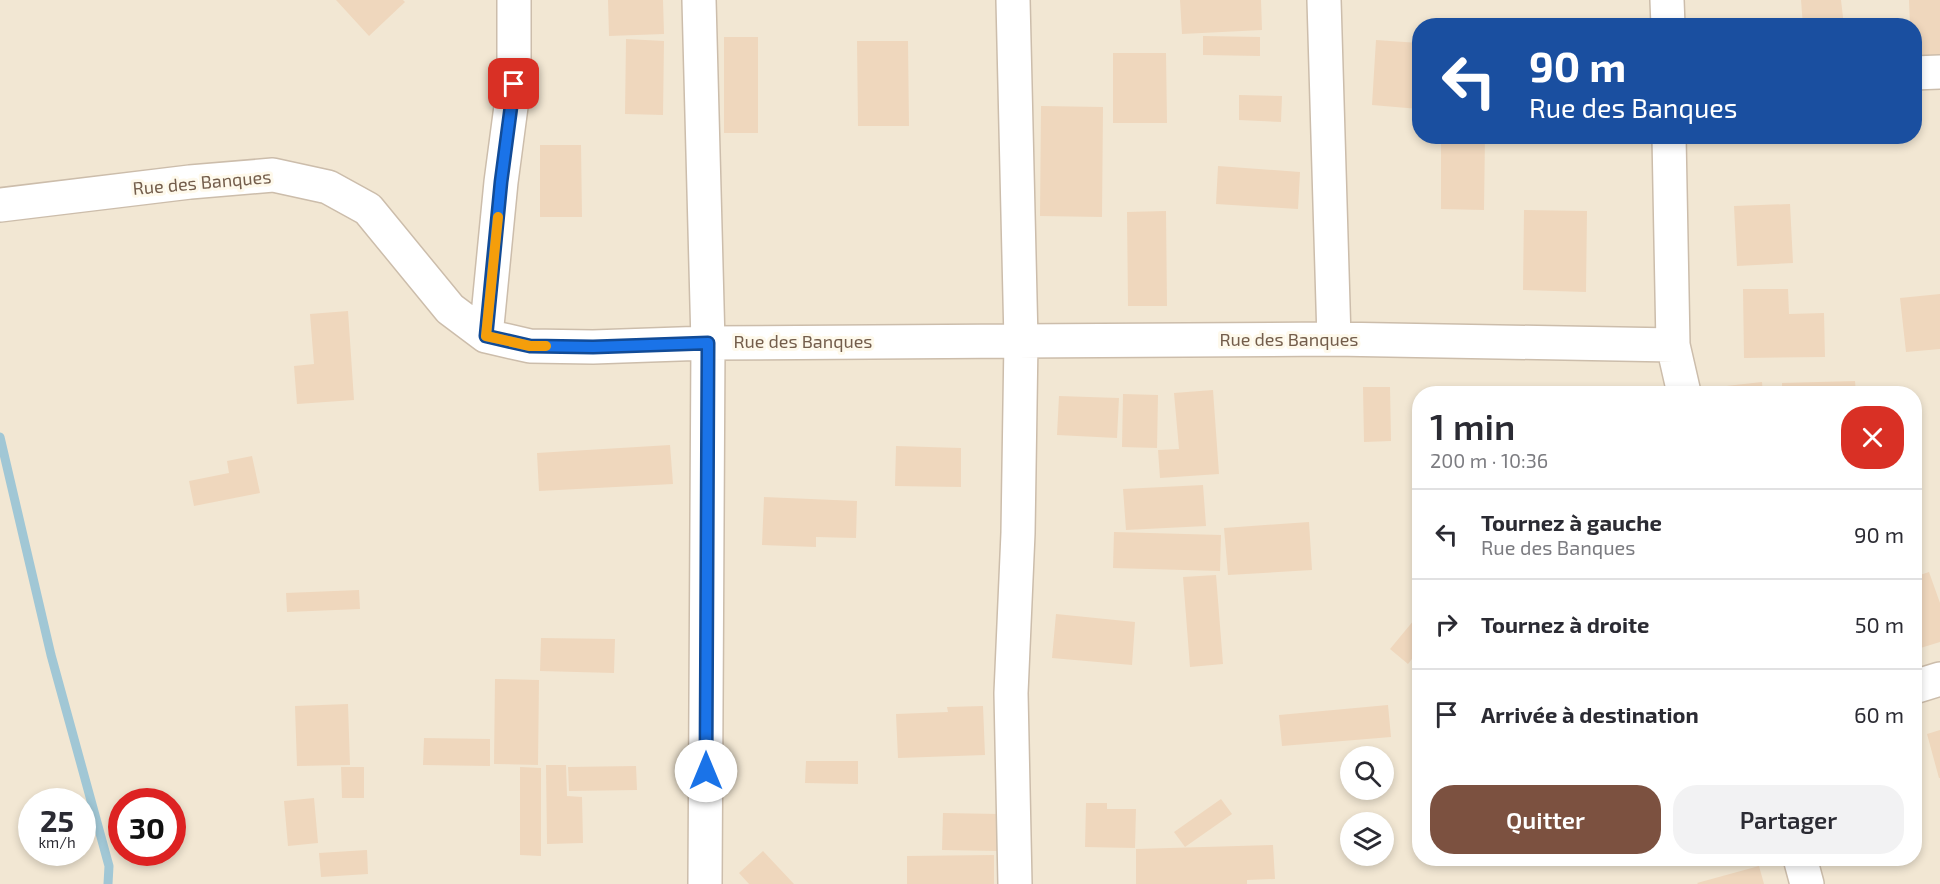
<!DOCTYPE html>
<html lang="fr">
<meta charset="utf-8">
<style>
body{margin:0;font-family:"Exo 2",sans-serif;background:#f2f2f3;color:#2b2b33;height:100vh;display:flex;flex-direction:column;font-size:22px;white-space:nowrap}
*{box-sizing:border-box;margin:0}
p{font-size:20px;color:#7c7c81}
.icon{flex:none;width:33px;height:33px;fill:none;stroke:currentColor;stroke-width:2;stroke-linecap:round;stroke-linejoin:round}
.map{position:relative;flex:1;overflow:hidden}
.details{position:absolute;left:1412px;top:386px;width:510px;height:480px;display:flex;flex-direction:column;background:#fff;border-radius:24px;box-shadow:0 3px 9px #0003}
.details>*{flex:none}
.top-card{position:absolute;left:1412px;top:18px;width:510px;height:126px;border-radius:24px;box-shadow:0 3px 9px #0003;background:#1a4fa0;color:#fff;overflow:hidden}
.fabs{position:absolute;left:1340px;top:746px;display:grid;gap:12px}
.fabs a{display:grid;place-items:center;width:54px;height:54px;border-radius:50%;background:#fff;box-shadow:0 3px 9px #0003;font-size:30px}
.speed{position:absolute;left:18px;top:788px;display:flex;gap:12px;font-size:30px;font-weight:700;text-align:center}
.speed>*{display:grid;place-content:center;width:78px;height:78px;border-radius:50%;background:#fff;box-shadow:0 3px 9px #0003;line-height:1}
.speed small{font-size:15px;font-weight:400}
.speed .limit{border:9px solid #d22;background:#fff;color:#111}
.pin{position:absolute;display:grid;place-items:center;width:51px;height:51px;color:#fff;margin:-26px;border-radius:12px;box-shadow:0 3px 9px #0006}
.me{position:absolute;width:66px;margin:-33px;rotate:0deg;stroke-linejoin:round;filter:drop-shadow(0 0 4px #0008)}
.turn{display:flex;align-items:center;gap:21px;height:126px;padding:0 18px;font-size:27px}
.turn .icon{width:78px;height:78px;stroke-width:2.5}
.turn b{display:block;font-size:42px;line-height:51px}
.round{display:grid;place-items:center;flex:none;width:63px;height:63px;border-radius:24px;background:#f2f2f3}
.headline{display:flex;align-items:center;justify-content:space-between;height:102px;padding:0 18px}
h1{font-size:36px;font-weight:600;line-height:45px}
.cta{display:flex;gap:12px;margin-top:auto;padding:12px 18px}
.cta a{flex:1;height:69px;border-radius:24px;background:#7c5140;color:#fff;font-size:24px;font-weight:600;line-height:69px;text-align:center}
.cta a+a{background:#f2f2f3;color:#2b2b33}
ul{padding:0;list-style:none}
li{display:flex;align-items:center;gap:18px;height:90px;padding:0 18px;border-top:2px solid #e1e1e2}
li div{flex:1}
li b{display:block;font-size:22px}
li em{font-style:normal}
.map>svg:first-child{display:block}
.residential{fill:#f2e7d3;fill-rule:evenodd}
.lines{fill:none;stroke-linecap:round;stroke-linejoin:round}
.stream{stroke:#a1c7d5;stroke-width:9}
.building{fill:#efd7bd}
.street-casing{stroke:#ccbdab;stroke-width:36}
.street{stroke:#fff;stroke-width:33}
.route-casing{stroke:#114b97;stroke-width:15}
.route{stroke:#1a73e8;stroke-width:10}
.slow{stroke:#f59e0b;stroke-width:10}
.labels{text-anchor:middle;stroke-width:6;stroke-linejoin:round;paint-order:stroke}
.street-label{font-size:18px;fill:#735d4b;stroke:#fef9eb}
</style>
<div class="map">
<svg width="1940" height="884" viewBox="0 0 1940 884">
<rect width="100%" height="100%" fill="#fbf5e5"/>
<path class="residential" d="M0,0H1940V884H0ZM1419,26H1914V136H1419ZM1419,393H1914V858H1419ZM1350,756H1383V789H1350ZM32,801H82V852H32ZM122,801H172V852H122ZM1350,822H1383V855H1350Z"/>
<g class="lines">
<path class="stream" d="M0,437L51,655L109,866L108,884"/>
</g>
<path class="building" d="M336,0H403L405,2L369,36Z
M608,0H663L664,34L609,36Z
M1180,0H1261L1262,30L1182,34Z
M1801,0H1841L1844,26H1803Z
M1909,0H1940V55H1914V26H1910Z
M1795,21L1796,26H1718V22Z
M1203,36L1260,37V56L1203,55Z
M724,37H758V133H724Z
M626,39L664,41L663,115L625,114Z
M1376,40L1419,43V109L1372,105Z
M857,41H908L909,126H858Z
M1113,53H1166L1167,123H1113Z
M1239,95L1282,96L1281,122L1239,120Z
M1041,106L1103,107L1102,217L1040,216Z
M1441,136H1485L1484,210L1441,209Z
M540,145H581L582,217H540Z
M1218,166L1300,172L1298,209L1216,204Z
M1790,204L1793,263L1737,266L1734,206Z
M1524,210L1587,211L1586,292L1523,290Z
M1166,211L1167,306H1128L1127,212Z
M1743,289H1788L1789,314L1824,313L1825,357L1744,358Z
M1940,294V349L1906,352L1900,298Z
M348,311L354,400L297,404L294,366L314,364L310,314Z
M1855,381L1856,393H1782V383Z
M1762,382L1763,393H1726V386Z
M1363,387H1390L1391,441L1364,442Z
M1213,390L1219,474L1160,478L1158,450L1179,449L1174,393Z
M1123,394L1158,395L1157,448L1122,447Z
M1059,396L1119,398L1117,438L1057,435Z
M670,445L673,484L539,491L537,453Z
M896,446L961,448V487L895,486Z
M252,456L260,493L194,506L189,481L229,473L227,461Z
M1203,485L1206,526L1126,530L1123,489Z
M764,497L857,501L856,538L816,537V547L762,545Z
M1309,522L1312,570L1228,575L1224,528Z
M1114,532L1221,535L1220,571L1113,568Z
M1929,572L1940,603V642L1914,650V577Z
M1216,575L1223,664L1190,667L1183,577Z
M359,590L360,609L287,612L286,593Z
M1056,614L1135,622L1132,665L1052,658Z
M1419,614V650L1408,664L1390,649Z
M541,638L615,639L614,673L540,671Z
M495,679L539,680L538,765L494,764Z
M348,704L350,765L297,766L295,706Z
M1388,705L1391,737L1282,746L1279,715Z
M983,706L985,755L898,758L896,714L948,712L947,707Z
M1940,730V778H1939L1927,734Z
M424,738L490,739V766L423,765Z
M806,761H858V784L805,783Z
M546,765H566L567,796L582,797L583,843L547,844Z
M636,766L637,790L569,791L568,767Z
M341,767H364V798H342Z
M520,767L541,768V856L520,855Z
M314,798L318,843L288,846L284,801Z
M1221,799L1232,814L1185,847L1174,832Z
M1086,803H1107V809H1136L1135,848L1085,847Z
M943,813L1000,814L999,851L942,850Z
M1273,845L1275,879L1247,880V884H1136V849Z
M367,850L368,874L321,877L319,853Z
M763,851L794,884H749L739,873Z
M994,855V884H907V856Z
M1759,866L1764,884H1698L1697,883Z"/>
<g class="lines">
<defs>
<path id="street" d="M699,0L708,343L705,884
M1013,0L1021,341L1018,533L1011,693L1015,884
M1324,0L1334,339
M1667,0L1668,26
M1914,73L1940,72
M1669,136L1673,345L1684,393
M0,205L190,182L273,175L328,187L368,209L450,309L486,336L530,346L593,347L708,343L1334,339L1673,345
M486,336L501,182L514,84V0
M1914,687L1940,679
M1800,858L1807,884"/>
</defs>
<use href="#street" class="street-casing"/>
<use href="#street" class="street"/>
</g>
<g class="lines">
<defs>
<path id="route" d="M514,84L501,182L486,336L530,346L593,347L708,343L706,771"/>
</defs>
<use href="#route" class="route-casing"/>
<use href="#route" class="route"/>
<path class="slow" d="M498,217L486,336L530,346H546"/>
</g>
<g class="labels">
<g class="street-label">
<text transform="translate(202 183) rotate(-5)" y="6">Rue des Banques</text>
<text x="1289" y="346">Rue des Banques</text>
<text x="803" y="348">Rue des Banques</text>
</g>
</g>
</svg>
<div class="fabs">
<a><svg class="icon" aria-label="search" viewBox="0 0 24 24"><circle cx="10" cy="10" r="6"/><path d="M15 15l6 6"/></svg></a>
<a><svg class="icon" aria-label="layers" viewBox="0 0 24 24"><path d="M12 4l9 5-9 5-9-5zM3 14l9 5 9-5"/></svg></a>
</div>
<div class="speed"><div>25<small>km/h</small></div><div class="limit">30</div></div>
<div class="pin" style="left:514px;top:84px;background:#d93025"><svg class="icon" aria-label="arrive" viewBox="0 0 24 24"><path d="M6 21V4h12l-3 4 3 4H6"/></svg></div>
<svg class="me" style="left:706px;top:771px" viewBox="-20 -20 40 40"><circle r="19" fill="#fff"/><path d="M0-13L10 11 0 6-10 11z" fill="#1a73e8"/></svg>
<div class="top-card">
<div class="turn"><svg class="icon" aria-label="left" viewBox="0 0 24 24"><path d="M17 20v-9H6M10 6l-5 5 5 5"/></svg><div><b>90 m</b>Rue des Banques</div></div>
</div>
<section class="details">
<div class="headline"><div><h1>1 min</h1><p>200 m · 10:36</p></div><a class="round" style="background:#d93025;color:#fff"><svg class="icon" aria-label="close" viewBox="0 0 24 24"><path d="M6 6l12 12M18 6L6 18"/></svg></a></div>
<ul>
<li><svg class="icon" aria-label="left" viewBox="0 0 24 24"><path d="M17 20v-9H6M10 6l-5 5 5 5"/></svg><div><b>Tournez à gauche</b><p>Rue des Banques</p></div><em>90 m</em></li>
<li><svg class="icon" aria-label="right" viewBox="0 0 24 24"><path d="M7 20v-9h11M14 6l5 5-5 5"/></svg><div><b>Tournez à droite</b></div><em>50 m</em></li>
<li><svg class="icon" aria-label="arrive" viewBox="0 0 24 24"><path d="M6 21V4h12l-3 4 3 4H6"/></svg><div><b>Arrivée à destination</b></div><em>60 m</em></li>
</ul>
<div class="cta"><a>Quitter</a><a>Partager</a></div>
</section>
</div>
